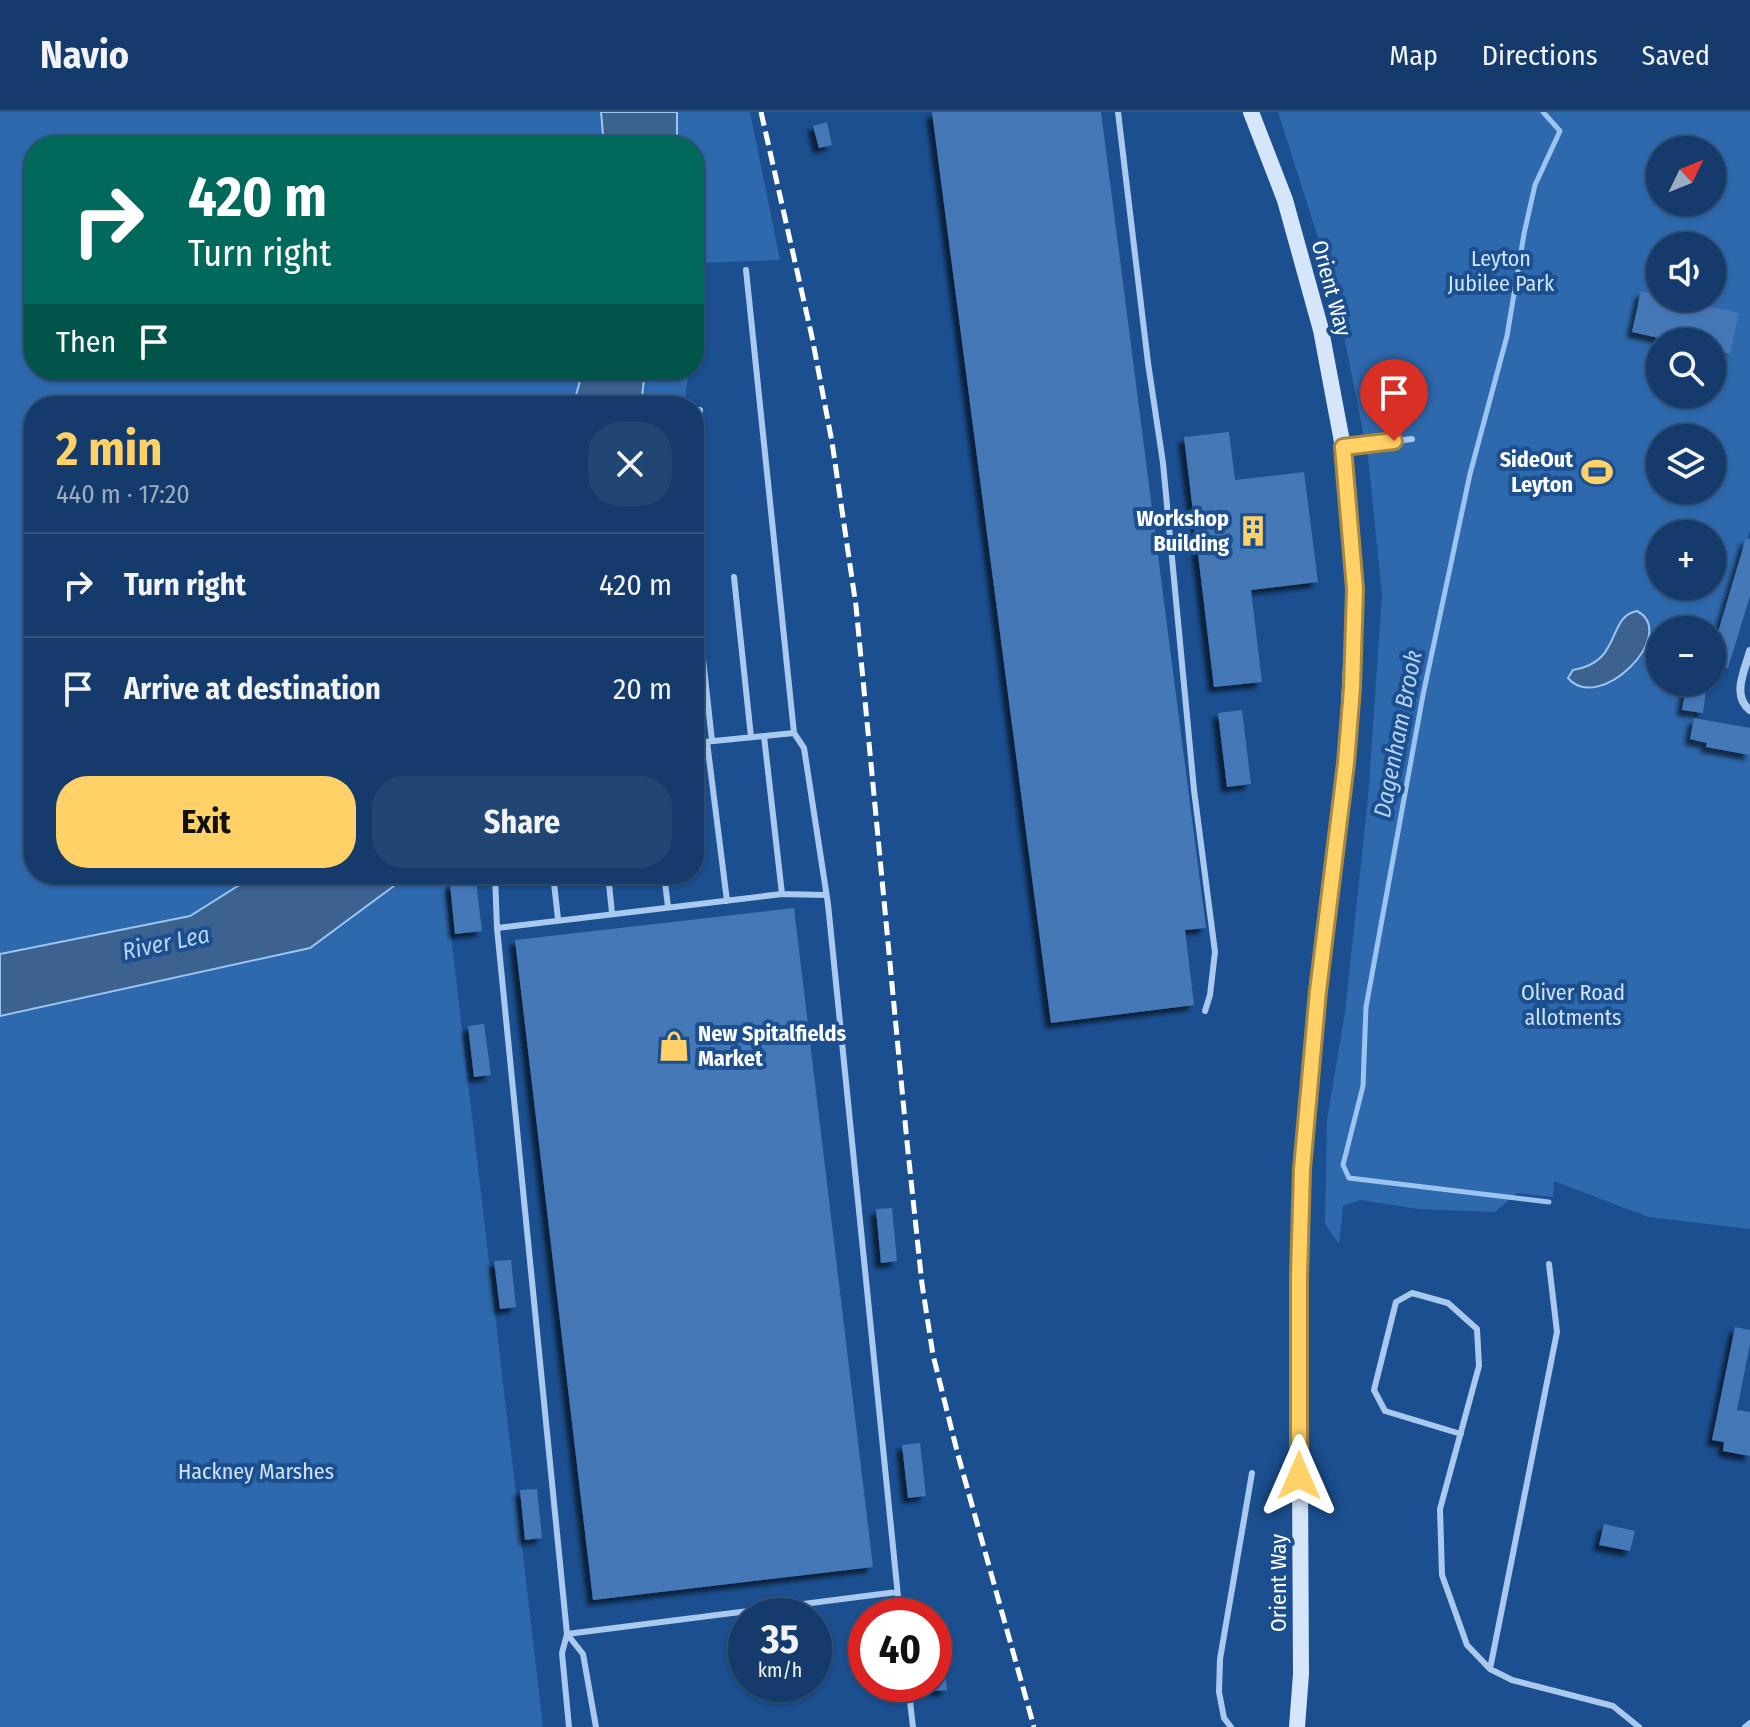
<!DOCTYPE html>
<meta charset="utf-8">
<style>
body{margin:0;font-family:"Fira Sans Condensed",sans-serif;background:#214673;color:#f1f3f6;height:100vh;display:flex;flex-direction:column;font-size:30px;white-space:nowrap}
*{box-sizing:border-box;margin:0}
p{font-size:26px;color:#9dadc1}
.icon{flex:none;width:44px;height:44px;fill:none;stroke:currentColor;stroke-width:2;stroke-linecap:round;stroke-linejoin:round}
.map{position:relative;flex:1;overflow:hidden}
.panel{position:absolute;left:24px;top:284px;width:680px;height:488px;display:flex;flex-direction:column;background:#143b6b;border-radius:32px;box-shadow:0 2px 6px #0004,0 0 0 2px #33557e}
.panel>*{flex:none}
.guide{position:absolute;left:24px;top:24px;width:680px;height:244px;border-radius:32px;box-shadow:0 2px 6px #0004,0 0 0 2px #33557e;background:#00695c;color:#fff;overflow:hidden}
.needle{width:52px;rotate:47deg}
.controls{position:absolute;left:1646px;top:24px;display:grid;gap:16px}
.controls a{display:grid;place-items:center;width:80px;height:80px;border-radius:50%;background:#143b6b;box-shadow:0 2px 6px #0004,0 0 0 2px #33557e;font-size:40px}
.speed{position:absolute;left:728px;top:1486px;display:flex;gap:16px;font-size:40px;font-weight:700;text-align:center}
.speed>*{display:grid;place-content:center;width:104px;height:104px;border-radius:50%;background:#143b6b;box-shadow:0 2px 6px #0004,0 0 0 2px #33557e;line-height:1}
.speed small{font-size:20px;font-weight:400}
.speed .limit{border:12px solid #d22;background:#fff;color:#111}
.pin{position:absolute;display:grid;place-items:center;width:68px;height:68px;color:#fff;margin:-82px -34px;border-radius:50% 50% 50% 0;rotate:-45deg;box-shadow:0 0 8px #0007}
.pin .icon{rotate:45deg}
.me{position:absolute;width:88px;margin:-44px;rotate:0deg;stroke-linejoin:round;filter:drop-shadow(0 0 6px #0008)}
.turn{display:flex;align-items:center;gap:28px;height:168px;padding:0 32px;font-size:36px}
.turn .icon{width:104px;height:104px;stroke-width:2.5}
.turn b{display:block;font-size:56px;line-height:68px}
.then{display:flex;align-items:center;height:76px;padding:0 32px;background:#0003;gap:16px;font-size:30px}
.round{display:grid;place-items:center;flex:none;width:84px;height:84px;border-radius:32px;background:#214673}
.overview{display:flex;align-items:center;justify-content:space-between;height:136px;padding:0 32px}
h1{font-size:48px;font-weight:700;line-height:60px;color:#ffd166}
.primary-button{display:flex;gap:16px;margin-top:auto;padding:16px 32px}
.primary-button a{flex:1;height:92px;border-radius:32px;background:#ffd166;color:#111;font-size:32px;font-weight:700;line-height:92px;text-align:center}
.primary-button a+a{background:#214673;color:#f1f3f6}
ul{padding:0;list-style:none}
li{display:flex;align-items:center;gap:24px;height:104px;padding:0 32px;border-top:2px solid #33557e}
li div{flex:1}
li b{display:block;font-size:30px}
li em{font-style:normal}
header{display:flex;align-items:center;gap:48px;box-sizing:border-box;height:112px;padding:0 40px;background:#143b6b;border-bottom:2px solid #33557e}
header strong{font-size:38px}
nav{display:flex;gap:44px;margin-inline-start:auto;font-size:28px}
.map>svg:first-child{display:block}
.green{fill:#2e69ad;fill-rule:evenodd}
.water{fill:#3c6290;stroke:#9cc4f0;stroke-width:2}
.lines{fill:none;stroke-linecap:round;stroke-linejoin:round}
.stream{stroke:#9cc4f0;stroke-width:5}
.building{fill:#4478b7;filter:url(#shadow)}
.lane{stroke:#a9c9ee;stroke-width:6}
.street{stroke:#a9c9ee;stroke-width:8}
.secondary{stroke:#d6e6fa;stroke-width:16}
.rail{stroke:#fff;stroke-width:5;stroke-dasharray:14 6;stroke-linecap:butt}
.route-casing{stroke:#a68842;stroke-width:20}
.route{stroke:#ffd166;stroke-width:14}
.labels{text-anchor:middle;stroke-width:8;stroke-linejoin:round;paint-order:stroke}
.park-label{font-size:22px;fill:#cfe3fa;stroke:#1b4f8f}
.street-label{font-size:22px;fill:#fff;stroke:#1b4f8f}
.poi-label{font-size:22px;font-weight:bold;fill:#fff;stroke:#1b4f8f;text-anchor:end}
.water-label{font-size:24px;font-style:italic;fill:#b5d3f5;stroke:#1b4f8f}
</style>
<header>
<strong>Navio</strong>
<nav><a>Map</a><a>Directions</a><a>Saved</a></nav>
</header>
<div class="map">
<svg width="1750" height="1615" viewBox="0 0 1750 1615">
<defs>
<filter id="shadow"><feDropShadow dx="-5.5" dy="5.5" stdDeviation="2" flood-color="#0009"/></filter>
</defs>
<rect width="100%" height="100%" fill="#1b4f8f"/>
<path class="green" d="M0,0H601L604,34H34V258H583L573,294H34V762H406L408,765L444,763L543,1615H0Z
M677,0H750L780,148L703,151L694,219V34H677Z
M1278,0H1750V417L1744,440H1741L1738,451L1750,455L1716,527L1712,526V518H1660V570H1690L1689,576H1686L1683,598L1695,600L1690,627L1707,631L1706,635L1750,643V1117L1648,1105L1554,1069L1553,1085L1517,1081L1495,1100L1419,1097L1361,1088L1343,1094L1339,1132L1325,1112L1327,1008L1345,900L1368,686L1382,483L1368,345L1335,179ZM1660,38H1712V90H1660ZM1660,134H1712V186H1660ZM1660,230H1712V282H1660ZM1660,326H1712V378H1660ZM1660,422H1712V474H1660Z
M645,258H689L684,294H641Z"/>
<path class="water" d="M601,0H677V34H604Z
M583,258H645L641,294H573Z
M1637,499C1680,522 1599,603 1568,566L1573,558C1623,550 1606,505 1637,499Z
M257,762H410L310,836L0,904V842L190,804Z"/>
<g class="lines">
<path class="stream" d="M1543,0L1560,19L1535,73L1524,122L1507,224L1470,362L1423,583L1366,895L1363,974L1343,1053L1349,1066L1549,1090"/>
</g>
<path class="building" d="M932,0H1101L1206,816L1185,818L1194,893L1051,911Z
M827,10L832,33L819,36L813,14Z
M1641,179L1660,183V186H1672L1739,201L1730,242L1712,238V230H1677L1632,220Z
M1229,320L1235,368L1304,360L1318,470L1251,478L1262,570L1214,575L1184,325Z
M1746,426L1750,427V484L1728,556L1712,551V526L1716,527Z
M1690,570H1707L1703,601L1682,598L1686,576H1689Z
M1242,598L1251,672L1227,675L1218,601Z
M1694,606L1750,616V643L1706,635L1707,631L1690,627Z
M476,769L482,819L455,822L450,772Z
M794,796L873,1455L593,1488L515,828Z
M484,912L491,963L474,965L468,914Z
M892,1096L897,1149L881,1151L876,1097Z
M511,1148L516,1195L500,1197L494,1149Z
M1735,1215L1750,1218V1232L1737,1298L1750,1300V1344L1723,1339L1724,1330L1712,1328Z
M920,1331L926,1384L908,1386L902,1333Z
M537,1377L542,1426L525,1428L520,1378Z
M1604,1412L1635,1419L1630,1439L1599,1433Z
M943,1539L947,1578L934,1579V1540Z"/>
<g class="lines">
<path class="lane" d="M1118,0L1148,251L1163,351L1194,678L1215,840L1210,883L1205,899
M746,158L794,621L804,636L828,792L900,1504
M694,322L700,298
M1344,335L1412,327
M694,464L712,629
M734,465L751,625
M764,624L782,782
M707,630L727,789
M694,631L794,621
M495,762L497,816L567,1522L562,1541L569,1615
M553,762L558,807
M608,762L612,801
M664,762L668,795
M497,816L782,782L825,783
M1549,1152L1557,1220L1490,1557L1512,1568L1613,1594L1639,1615
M1461,1322L1385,1299L1374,1278L1396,1190L1412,1181L1448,1191L1477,1217L1479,1254L1440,1397L1442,1463L1467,1533L1490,1557
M567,1522L897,1480
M567,1522L583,1542L596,1615
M908,1572L913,1615
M1231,1615L1224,1606L1219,1580L1220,1547L1252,1361
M1745,1615L1750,1611"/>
<path class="street" d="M1750,539C1745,558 1731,584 1750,598"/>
<path class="secondary" d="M1251,0L1285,88L1321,218L1343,335L1355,477L1346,651L1318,879L1302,1057L1299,1165L1301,1562L1297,1615"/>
<path class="rail" d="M761,0L812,225L832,330L856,494L907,1030L922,1172L933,1243L958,1343L1034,1615"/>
</g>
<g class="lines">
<defs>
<path id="route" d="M1299,1364V1165L1302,1057L1318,879L1346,651L1352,576L1355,477L1343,335L1394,329"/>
</defs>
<use href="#route" class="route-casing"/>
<use href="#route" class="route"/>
</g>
<defs>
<symbol id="stadium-bare" viewBox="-9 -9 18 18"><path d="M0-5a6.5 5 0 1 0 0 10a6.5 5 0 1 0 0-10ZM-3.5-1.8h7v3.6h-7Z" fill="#ffd166" stroke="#1b4f8f" stroke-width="2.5" paint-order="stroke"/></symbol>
<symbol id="building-bare" viewBox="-9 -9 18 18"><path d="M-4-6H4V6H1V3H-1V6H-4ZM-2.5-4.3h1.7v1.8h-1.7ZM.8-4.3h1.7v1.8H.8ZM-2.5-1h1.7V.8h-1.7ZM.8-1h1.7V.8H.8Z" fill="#ffd166" stroke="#1b4f8f" stroke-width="2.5" paint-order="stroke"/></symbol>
<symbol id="shop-bare" viewBox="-9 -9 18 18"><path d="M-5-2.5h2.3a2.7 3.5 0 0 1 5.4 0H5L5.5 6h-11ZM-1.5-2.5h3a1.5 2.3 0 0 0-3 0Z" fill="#ffd166" stroke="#1b4f8f" stroke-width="2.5" paint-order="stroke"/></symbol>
</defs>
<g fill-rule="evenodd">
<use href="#stadium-bare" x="1575" y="338" width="44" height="44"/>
<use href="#building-bare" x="1231" y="397" width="44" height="44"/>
<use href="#shop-bare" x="652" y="912" width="44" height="44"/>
</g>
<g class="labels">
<g class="park-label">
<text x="1501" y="154">Leyton<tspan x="1501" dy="25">Jubilee Park</tspan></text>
<text x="1573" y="888">Oliver Road<tspan x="1573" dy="25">allotments</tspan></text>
<text x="256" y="1367">Hackney Marshes</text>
</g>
<g class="street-label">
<text transform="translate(1332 176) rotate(75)" y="8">Orient Way</text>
<text transform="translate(1278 1471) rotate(-90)" y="8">Orient Way</text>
</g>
<g class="poi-label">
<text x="1573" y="355">SideOut<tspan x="1573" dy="25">Leyton</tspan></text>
<text x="1229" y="414">Workshop<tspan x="1229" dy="25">Building</tspan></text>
<text x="698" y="929" text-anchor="start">New Spitalfields<tspan x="698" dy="25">Market</tspan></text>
</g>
<g class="water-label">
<text transform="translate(1398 622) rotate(-79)" y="8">Dagenham Brook</text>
<text transform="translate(166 831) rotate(-12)" y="8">River Lea</text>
</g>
</g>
</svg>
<div class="controls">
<a><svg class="needle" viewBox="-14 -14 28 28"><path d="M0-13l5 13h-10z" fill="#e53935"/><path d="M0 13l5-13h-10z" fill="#9dadc1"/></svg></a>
<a><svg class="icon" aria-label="sound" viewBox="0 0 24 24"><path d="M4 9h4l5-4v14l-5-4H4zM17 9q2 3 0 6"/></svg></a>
<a><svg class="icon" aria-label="search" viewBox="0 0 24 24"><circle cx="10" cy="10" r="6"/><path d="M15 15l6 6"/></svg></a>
<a><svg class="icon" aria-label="layers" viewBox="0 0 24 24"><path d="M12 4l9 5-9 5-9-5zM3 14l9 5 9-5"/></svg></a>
<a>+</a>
<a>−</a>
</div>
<div class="speed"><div>35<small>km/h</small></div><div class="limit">40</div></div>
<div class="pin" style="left:1394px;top:329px;background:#d93025"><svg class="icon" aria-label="arrive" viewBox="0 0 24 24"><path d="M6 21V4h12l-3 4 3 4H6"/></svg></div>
<svg class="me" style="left:1299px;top:1364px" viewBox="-20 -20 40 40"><path d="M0-17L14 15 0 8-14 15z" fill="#ffd166" stroke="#fff" stroke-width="4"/></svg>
<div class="guide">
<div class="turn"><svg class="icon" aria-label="right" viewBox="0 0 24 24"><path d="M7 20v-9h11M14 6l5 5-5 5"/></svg><div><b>420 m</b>Turn right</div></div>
<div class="then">Then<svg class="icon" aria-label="arrive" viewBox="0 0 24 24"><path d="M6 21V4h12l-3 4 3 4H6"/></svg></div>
</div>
<section class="panel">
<div class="overview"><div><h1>2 min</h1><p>440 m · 17:20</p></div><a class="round"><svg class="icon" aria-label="close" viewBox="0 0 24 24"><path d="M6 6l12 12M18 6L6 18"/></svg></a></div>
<ul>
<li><svg class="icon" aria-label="right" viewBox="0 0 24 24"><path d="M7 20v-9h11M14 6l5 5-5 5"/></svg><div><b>Turn right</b></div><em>420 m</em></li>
<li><svg class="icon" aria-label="arrive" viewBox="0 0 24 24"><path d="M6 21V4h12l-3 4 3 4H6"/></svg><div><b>Arrive at destination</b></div><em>20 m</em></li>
</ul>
<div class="primary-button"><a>Exit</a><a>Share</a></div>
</section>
</div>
